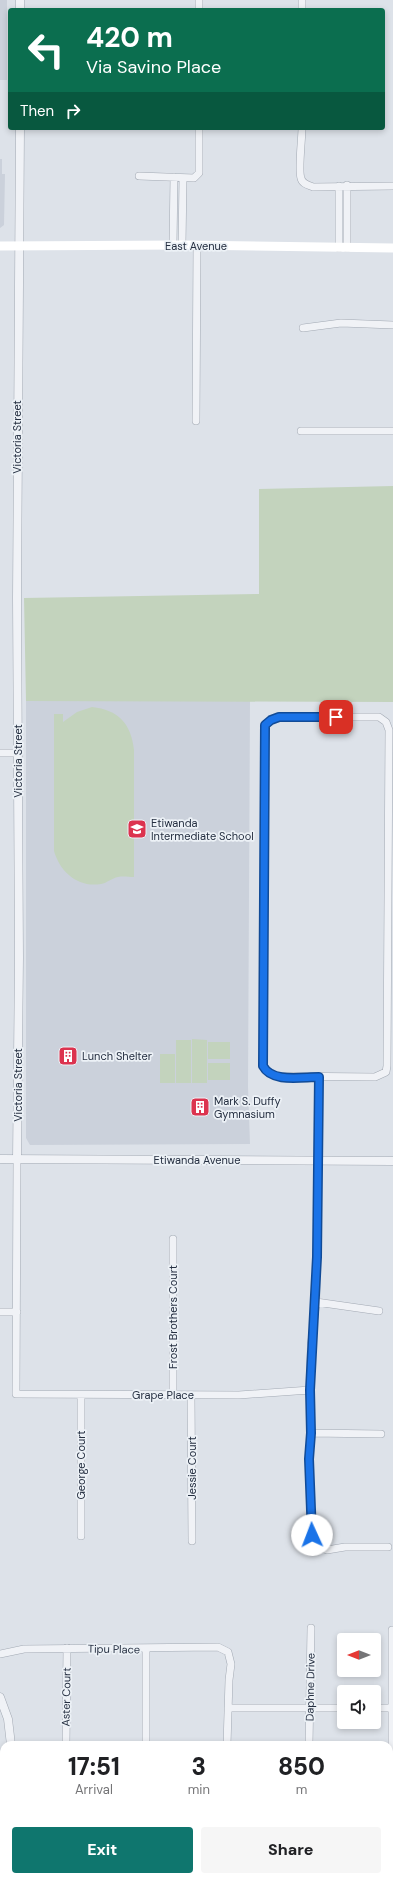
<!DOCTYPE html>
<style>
body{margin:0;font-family:"DM Sans",sans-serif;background:#f6f6f6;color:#202124;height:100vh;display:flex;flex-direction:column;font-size:15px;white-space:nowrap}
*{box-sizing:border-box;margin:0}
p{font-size:13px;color:#757577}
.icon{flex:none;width:22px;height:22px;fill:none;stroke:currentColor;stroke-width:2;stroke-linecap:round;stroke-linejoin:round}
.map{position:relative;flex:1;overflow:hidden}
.details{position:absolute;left:0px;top:1741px;width:393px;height:140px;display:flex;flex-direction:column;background:#fff;border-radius:12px 12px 0 0;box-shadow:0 2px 6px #0003}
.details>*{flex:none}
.banner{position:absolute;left:8px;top:8px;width:377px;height:122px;border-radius:4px;box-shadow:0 2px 6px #0003;background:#0b6e4f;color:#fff;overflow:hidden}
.needle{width:26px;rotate:270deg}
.buttons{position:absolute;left:337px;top:1633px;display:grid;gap:8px}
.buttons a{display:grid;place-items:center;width:44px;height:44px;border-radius:4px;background:#fff;box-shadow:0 2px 6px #0003;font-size:20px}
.pin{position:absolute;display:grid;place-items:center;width:34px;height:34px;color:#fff;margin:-17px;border-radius:8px;box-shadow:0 2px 6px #0006}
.me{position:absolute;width:44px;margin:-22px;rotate:358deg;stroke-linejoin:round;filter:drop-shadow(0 0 3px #0008)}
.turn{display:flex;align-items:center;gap:14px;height:84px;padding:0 12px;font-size:18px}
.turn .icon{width:52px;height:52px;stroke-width:2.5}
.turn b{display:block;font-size:28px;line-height:34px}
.then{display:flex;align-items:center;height:38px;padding:0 12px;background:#0003;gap:8px;font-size:15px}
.eta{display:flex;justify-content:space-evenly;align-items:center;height:68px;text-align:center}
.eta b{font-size:24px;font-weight:800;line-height:28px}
.button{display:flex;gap:8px;margin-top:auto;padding:8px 12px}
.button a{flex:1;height:46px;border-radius:4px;background:#0f766e;color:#fff;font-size:16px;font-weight:800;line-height:46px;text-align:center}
.button a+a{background:#f6f6f6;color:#202124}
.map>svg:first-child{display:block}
.built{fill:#cbd1db}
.green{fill:#c3d3bd}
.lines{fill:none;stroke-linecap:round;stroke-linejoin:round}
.minor-casing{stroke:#a2a9b3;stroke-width:8}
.tertiary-casing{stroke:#a2a9b3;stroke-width:9}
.minor{stroke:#f0f2f6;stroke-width:7}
.tertiary{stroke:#f0f2f6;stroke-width:8}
.secondary{stroke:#fff;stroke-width:9}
.route-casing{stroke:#114b97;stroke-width:10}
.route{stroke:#1a73e8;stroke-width:7}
.labels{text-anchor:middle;stroke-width:3.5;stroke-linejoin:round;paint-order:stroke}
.street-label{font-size:11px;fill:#252f41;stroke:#ecf1f6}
.poi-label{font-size:11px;fill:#252f41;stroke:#ecf1f6;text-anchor:start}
</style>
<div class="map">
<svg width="393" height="1881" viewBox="0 0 393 1881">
<rect width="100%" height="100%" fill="#dde2e9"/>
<path class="built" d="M0,0H7V80H0Z
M0,159H2V174H5L4,225L0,228Z
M26,701H250L248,1087L250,1144L30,1145L26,1138Z"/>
<path class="green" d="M393,486V702L26,701L24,598L259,594V489Z
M92,707C118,710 131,723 134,750V877C129,877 123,876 118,877C112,878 107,883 101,884C78,888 60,872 54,851V714H63V722L77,712Z
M192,1039L207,1040V1083H192Z
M176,1040H191V1083H176Z
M208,1042H230V1059H208Z
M160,1054H175V1083H160Z
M208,1063H230V1080H208Z"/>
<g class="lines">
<defs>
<path id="minor" d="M199,10V0
M302,10V0
M302,128C302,138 298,171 301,178C302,184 308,185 313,187L393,186
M139,176L194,178L199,173V128
M339,186V248
M173,245L174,177
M182,245L183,178
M347,248V185
M303,328L341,323L393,325
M196,421L197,245
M301,431H393
M279,717H379L386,722L389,730L387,1066L386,1072L375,1077L275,1076L267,1072L263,1066L265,725L271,720Z
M0,753H18
M319,1077L317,1243L316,1302L311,1347L310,1390L311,1433L309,1459L312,1535L316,1546L327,1550L345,1547H388
M17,1160L16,1394L239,1395L310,1390
M173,1239V1395
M316,1302L379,1311
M0,1312H17
M191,1395L192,1541
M311,1433L381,1434
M81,1536V1395
M146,1649V1745
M0,1654L24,1649L218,1647L228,1652L231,1664L229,1680L227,1745
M228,1708H344
M374,1708H392
M66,1745L67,1648
M309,1745L311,1628
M392,1791V1630
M128,1877V1881
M229,1881V1877"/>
<path id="tertiary" d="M20,0V10
M0,1159L393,1161
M17,1160L19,957L17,598L20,128
M0,1697L8,1719L11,1745
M389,1831H393
M0,1833L4,1831
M389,1845H393
M0,1856L4,1854
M291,1881V1877"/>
</defs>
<use href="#minor" class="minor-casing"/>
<use href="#tertiary" class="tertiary-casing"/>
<use href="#minor" class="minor"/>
<use href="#tertiary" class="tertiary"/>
<path class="secondary" d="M0,246L182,245L393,248"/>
</g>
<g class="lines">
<defs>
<path id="route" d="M312,1535L309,1459L311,1433L310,1390L317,1257L319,1077C301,1077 272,1083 263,1066L265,725L271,720L279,717H336"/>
</defs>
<use href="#route" class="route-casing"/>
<use href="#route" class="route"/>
</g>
<defs>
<symbol id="school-square" viewBox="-11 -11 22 22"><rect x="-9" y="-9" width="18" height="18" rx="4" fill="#dc334f" stroke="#ecf1f6"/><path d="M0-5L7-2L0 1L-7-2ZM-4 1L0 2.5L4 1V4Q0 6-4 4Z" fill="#fff"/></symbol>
<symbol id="building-square" viewBox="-11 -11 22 22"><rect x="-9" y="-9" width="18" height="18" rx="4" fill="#dc334f" stroke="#ecf1f6"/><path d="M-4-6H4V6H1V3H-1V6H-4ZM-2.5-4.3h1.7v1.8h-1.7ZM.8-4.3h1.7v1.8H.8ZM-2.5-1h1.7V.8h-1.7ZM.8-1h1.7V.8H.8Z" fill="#fff"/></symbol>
</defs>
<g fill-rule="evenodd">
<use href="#school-square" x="126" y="818" width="22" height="22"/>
<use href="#building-square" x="57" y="1045" width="22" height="22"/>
<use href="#building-square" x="189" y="1096" width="22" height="22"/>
</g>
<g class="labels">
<g class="street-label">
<text x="196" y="250">East Avenue</text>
<text transform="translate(17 437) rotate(-90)" y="4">Victoria Street</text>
<text transform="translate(18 761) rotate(-90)" y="4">Victoria Street</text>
<text transform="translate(18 1085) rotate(-90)" y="4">Victoria Street</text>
<text x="197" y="1164">Etiwanda Avenue</text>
<text transform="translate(173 1317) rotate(-90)" y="4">Frost Brothers Court</text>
<text x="163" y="1399">Grape Place</text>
<text transform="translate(81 1465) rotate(-90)" y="4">George Court</text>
<text transform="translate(192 1468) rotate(-90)" y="4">Jessie Court</text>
<text transform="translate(114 1649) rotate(1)" y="4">Tipu Place</text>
<text transform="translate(310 1687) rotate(-89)" y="4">Daphne Drive</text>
<text transform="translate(66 1697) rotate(-89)" y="4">Aster Court</text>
</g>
<g class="poi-label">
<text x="151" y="827">Etiwanda<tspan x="151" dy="13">Intermediate School</tspan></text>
<text x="82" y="1060">Lunch Shelter</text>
<text x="214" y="1105">Mark S. Duffy<tspan x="214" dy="13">Gymnasium</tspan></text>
</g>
</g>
</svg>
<div class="buttons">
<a><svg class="needle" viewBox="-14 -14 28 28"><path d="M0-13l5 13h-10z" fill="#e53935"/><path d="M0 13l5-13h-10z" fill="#757577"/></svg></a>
<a><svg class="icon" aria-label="sound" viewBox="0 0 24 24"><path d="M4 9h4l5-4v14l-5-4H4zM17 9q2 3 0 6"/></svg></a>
</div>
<div class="pin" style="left:336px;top:717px;background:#d93025"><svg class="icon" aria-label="arrive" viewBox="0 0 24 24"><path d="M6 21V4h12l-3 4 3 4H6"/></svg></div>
<svg class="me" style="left:312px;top:1535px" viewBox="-20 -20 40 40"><circle r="19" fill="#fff"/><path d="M0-13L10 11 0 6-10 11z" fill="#1a73e8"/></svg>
<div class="banner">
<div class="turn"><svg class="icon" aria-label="left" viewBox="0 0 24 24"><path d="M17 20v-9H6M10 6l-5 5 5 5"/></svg><div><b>420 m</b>Via Savino Place</div></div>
<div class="then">Then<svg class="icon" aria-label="right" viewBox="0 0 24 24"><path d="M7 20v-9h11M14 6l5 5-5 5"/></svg></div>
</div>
<section class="details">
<div class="eta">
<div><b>17:51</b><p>Arrival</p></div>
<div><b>3</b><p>min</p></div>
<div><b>850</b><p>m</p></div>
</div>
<div class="button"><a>Exit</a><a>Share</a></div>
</section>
</div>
